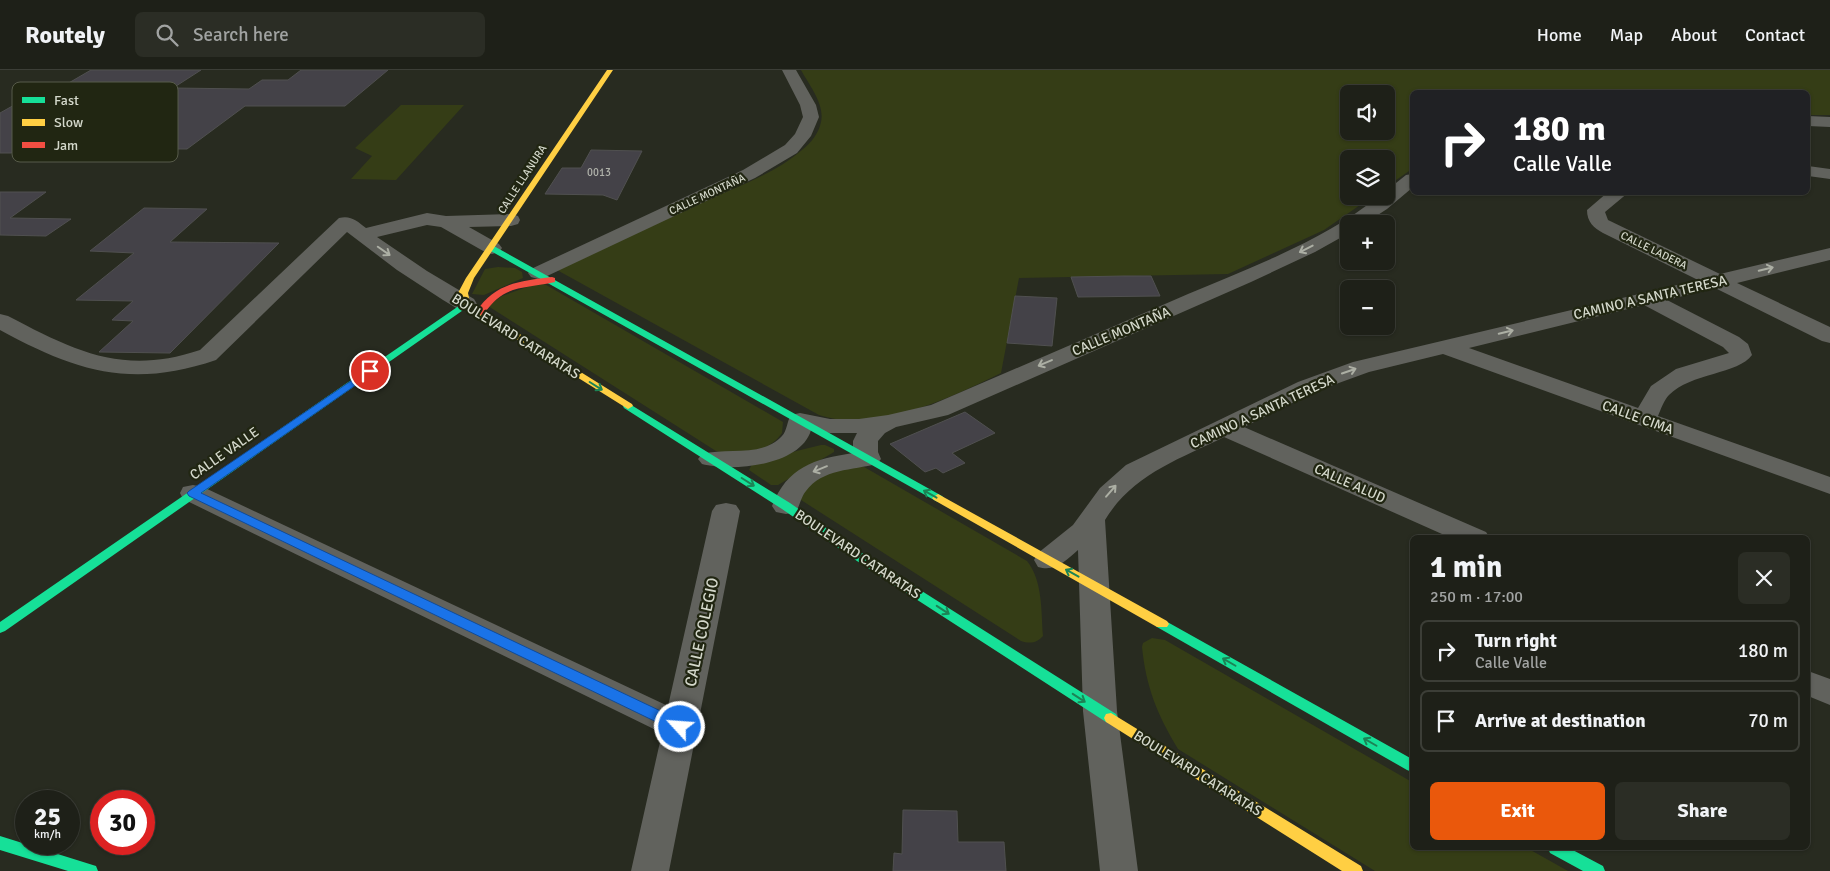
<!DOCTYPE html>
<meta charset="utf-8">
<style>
body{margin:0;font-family:Signika,sans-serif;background:#2b2d25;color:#f1f3f6;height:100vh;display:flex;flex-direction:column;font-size:19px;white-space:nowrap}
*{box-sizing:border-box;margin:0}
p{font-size:16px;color:#a1a3a2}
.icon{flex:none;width:28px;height:28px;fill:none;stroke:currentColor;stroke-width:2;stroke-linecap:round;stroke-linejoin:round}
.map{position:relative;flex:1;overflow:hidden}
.details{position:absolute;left:1410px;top:465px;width:400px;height:315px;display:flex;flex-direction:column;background:#1e2018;border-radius:8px;box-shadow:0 1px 4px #0004,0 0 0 1px #3c3e37}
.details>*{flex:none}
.top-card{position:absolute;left:1410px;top:20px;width:400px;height:105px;border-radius:8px;box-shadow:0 1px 4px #0004,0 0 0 1px #3c3e37;background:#202124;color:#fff;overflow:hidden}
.controls{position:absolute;left:1340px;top:15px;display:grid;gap:10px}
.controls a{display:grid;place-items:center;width:55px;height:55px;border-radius:8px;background:#1e2018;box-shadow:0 1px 4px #0004,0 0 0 1px #3c3e37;font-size:25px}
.speed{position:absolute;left:15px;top:720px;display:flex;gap:10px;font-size:25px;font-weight:700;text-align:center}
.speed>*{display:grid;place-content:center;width:65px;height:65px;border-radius:50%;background:#1e2018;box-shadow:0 1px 4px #0004,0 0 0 1px #3c3e37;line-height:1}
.speed small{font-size:12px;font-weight:400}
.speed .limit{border:8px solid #d22;background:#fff;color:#111}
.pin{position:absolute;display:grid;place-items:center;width:42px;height:42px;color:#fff;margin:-21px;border:2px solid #fff;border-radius:50%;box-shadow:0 1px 5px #0007}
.me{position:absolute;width:55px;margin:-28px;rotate:296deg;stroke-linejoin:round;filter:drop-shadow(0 0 4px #0008)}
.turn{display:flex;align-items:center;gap:18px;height:105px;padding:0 20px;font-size:22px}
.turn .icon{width:65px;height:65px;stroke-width:2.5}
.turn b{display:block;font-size:35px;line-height:42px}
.round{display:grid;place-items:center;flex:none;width:52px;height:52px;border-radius:8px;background:#2b2d25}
.headline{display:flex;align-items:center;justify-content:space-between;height:85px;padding:0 20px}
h1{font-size:30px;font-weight:800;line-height:38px}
.cta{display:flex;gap:10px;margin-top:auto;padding:10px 20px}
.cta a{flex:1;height:58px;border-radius:8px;background:#ea580c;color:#fff;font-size:20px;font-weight:800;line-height:58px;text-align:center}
.cta a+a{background:#2b2d25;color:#f1f3f6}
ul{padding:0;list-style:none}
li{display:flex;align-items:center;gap:15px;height:62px;margin:0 10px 8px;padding:0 10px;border:2px solid #3c3e37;border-radius:8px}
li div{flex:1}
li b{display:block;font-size:19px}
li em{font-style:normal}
header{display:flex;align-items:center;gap:30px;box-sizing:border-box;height:70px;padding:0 25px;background:#1e2018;border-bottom:1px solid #3c3e37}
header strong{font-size:24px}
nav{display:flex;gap:28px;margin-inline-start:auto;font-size:18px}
.search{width:350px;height:45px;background:#2b2d25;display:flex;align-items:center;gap:12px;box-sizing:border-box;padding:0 18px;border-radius:8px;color:#a1a3a2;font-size:19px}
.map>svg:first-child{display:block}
.green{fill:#353d16;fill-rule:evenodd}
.building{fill:#444248;stroke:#505050}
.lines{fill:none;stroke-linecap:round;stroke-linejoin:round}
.street{fill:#61625d;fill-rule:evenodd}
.fast{fill:#16e098;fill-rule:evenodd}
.slow{fill:#ffcf43;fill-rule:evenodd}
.jam{fill:#f24e42;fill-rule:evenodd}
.oneway{stroke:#acafa4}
.oneway2{stroke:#1c8355}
.route{fill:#1a73e8;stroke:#114b97}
.labels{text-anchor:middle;stroke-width:4.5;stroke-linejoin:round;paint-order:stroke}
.number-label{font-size:11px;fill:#b0b2aa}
.far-street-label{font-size:11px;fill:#d4d8cb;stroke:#212612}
.street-label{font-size:14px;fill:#d4d8cb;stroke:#212612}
.near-street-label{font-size:16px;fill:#d4d8cb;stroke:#212612}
.key{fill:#212612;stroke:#575b4a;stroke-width:1}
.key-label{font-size:14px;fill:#d4d8cb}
</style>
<header>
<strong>Routely</strong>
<div class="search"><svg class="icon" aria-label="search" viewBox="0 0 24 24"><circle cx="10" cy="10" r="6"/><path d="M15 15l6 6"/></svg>Search here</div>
<nav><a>Home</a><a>Map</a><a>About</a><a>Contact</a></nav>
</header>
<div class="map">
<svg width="1830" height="801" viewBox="0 0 1830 801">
<rect width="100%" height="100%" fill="#282b20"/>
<path class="green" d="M801,0H1830V45H1808V22H1412V99L1386,117V89H1349V126H1373L1324,160L1228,204L1019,208L1001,303C953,327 874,364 819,345L557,200C607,178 655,153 705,131C739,116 774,104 802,80C811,73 819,63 821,52C825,34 809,15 801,0ZM1349,24H1386V61H1349Z
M401,35H464L396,110L351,109L372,86L355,78Z
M498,197L515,198L522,202L523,208L484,225L472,224L485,199Z
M541,212L783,352L782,363C769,383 738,386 716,381L488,236L502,226Z
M821,375H825L834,379V382L778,415H771L749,400L752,394L760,390Z
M859,394L1027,491C1043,511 1041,541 1043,566C1037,573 1030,574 1021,571L801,430L799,425L805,414L848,395Z
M1152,568L1165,570L1412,712V778H1527L1568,801H1375L1178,679C1157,644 1146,617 1142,577L1143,573Z"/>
<path class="building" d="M91,0H201L173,18L249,19L262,10H288L301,0H388L345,36H245L187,79L20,78L11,83H0V43L32,25H48Z
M591,80L642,81L617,130L603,125L545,124L562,98H581Z
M0,122H46L10,148L71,149L46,166L0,165Z
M144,138L207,139L170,172L279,173L170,283L99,282L133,251L112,250L133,231L76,230L134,183L90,181Z
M1124,206H1151L1160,226L1078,227L1071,207Z
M1015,226L1057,228L1052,276L1007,273Z
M965,342L995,363L952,383L965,393L943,403L936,398L925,402L890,374Z
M903,740L957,741L958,772H1004L1006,801H893L894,783L902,784Z"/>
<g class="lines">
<path class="street" d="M782,0H796L816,35L819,47L811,66L797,83L755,108L545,207L538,209L531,207L528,203L531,199L743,100L785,75L795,64L803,47L800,35Z
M1808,46L1830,47V57L1808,56Z
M1808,96L1830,99V109L1808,106Z
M1412,104V118L1387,139L1364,154H1349V163L1315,182L1251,212L948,345L896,357L885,363L878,371V382L881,389L877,394C853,400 822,399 806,421C801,427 800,435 796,442L786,444L776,442L772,436C787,397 814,389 853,383V371L857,363H830L811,360C801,396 732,402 702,394L698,389L702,384C728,377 761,388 782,366C787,361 787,351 791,345L800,343L830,349H859L888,345L931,335C1017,298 1103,261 1188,224C1252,197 1325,170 1379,126H1386V121L1406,105Z
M1608,122H1629L1605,142L1608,150L1720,204L1830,178V190L1737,213L1830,257V273L1822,271L1715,218L1667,230L1739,267L1748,274L1752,285C1739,304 1690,303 1669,325C1664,330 1661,339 1658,346L1830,407V424L1443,284L1369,302L1314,322L1244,357L1486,462L1490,468H1451L1224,367C1178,390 1133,404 1105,450L1117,641L1138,801H1100L1083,641L1078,480C1065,491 1056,502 1038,497L1034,490L1038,483L1073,455L1100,418L1126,395L1298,312L1353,292L1698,210L1603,163C1594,158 1587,152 1587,140ZM1644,235L1723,277L1729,283L1676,299L1651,316L1638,338L1469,278Z
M427,143L446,146L511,144L518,146L520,150L518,154L511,156L469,157L499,174L502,178L499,182L492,184L485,182L441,157L427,155L377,167L427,201L474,229L477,234L474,239L466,240L458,239L443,230L397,200L347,162L216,290C131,319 75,301 0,260V244L8,246C75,281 123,306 200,280L339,148C351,145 357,151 366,158Z
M193,415L203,417L668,636L712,441L716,435L726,433L736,435L740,441L669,801H631L662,663L183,429L180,423L183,417Z
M1808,601L1830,609V635L1808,626Z"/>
<path class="fast" d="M492,175L942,426L944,428L938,432L934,430L489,180L488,178Z
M466,231L469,232V236L5,561L0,563V552Z
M628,333L790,433L865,485L1116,644L1118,648L1116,652L1111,653L1106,652L857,491L782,439L624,338L623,336Z
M1162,549L1412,689V702L1407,700L1157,557L1155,554L1157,551Z
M0,766L96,796L98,801H68L0,780Z
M1548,778H1569L1603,796L1605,801H1583L1550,783Z"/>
<path class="slow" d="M607,0H613L474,208L468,223L470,233L632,334L633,336L628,339L463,236L458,223L466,208Z
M938,424L1167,551L1169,554L1167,557H1157L934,430L932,428Z
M1111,643L1361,796L1363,801H1342L1106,652L1104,648L1106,644Z"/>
<path class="jam" d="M552,207L555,208V212C524,219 504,214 484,244L481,245L476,242C495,213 520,211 552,207Z"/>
</g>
<defs><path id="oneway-shaft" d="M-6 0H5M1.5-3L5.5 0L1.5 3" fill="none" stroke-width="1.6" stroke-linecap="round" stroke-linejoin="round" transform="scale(1.25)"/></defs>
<g class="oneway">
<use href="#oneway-shaft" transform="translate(1306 179) rotate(153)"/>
<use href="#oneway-shaft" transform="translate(384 181) rotate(35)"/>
<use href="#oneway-shaft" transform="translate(1766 199) rotate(-14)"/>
<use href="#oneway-shaft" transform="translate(1506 262) rotate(-14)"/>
<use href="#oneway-shaft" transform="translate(1045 293) rotate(157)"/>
<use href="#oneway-shaft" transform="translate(1349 301) rotate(-19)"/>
<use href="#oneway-shaft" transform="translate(820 399) rotate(158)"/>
<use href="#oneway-shaft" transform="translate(1111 421) rotate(-49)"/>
</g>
<g class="oneway2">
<use href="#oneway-shaft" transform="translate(596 316) rotate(32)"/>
<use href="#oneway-shaft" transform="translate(748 412) rotate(32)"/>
<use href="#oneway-shaft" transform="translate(930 424) rotate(-151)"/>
<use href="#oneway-shaft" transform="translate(1072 503) rotate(-151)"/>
<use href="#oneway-shaft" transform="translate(943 540) rotate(33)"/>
<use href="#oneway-shaft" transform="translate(1229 592) rotate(-150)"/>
<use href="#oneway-shaft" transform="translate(1079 628) rotate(33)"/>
<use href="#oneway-shaft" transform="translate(1370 672) rotate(-150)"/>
</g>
<path class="route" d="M370,298L373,299V303L201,423L686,653L688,657L686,661L680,663L675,661L189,426L187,423L189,421Z"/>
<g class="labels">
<g class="number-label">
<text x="599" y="106">0013</text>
</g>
<g class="far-street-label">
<text transform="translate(522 109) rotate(-57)" y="4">CALLE LLANURA</text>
<text transform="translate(707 124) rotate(-25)" y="4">CALLE MONTAÑA</text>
<text transform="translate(1654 180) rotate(26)" y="4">CALLE LADERA</text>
</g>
<g class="street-label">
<text transform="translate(1650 227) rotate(-13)" y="5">CAMINO A SANTA TERESA</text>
<text transform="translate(1121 261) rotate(-23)" y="5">CALLE MONTAÑA</text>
<text transform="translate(516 266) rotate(32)" y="5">BOULEVARD CATARATAS</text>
<text transform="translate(1262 341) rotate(-25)" y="5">CAMINO A SANTA TERESA</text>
<text transform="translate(1638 347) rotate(20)" y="5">CALLE CIMA</text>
<text transform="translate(224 383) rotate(-35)" y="5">CALLE VALLE</text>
<text transform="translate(1350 413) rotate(24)" y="5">CALLE ALUD</text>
<text transform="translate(858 484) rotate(34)" y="5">BOULEVARD CATARATAS</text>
<text transform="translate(1198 703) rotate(32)" y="5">BOULEVARD CATARATAS</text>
</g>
<g class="near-street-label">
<text transform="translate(701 562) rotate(-78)" y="6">CALLE COLEGIO</text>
</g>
</g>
<rect x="12" y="12" width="166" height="80" rx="8" class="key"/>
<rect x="22" y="27" width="23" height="6" fill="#16e098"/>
<rect x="22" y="49" width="23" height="7" fill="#ffcf43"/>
<rect x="22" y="72" width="23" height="6" fill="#f24e42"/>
<g class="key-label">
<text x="54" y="35">Fast</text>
<text x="54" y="57">Slow</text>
<text x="54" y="80">Jam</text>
</g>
</svg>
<div class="controls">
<a><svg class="icon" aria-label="sound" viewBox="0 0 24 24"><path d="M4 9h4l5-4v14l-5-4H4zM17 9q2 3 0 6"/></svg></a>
<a><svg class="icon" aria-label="layers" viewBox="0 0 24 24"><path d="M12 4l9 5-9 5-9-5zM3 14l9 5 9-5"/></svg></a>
<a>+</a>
<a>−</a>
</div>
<div class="speed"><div>25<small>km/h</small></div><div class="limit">30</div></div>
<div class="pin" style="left:370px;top:301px;background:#d93025"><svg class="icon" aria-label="arrive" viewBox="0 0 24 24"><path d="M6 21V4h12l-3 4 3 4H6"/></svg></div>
<svg class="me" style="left:680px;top:657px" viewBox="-20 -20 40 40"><circle r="17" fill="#1a73e8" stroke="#fff" stroke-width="3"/><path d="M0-11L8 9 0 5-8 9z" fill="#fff"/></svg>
<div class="top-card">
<div class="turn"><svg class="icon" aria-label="right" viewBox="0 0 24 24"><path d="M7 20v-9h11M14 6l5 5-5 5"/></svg><div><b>180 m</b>Calle Valle</div></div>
</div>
<section class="details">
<div class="headline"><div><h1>1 min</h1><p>250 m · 17:00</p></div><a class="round"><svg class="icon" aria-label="close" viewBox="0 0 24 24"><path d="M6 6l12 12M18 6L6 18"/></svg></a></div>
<ul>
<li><svg class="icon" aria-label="right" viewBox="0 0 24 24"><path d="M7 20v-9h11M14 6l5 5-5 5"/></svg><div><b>Turn right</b><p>Calle Valle</p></div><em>180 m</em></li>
<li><svg class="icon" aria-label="arrive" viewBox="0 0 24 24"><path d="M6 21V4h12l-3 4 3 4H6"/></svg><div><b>Arrive at destination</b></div><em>70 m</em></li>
</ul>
<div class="cta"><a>Exit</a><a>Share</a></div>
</section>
</div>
